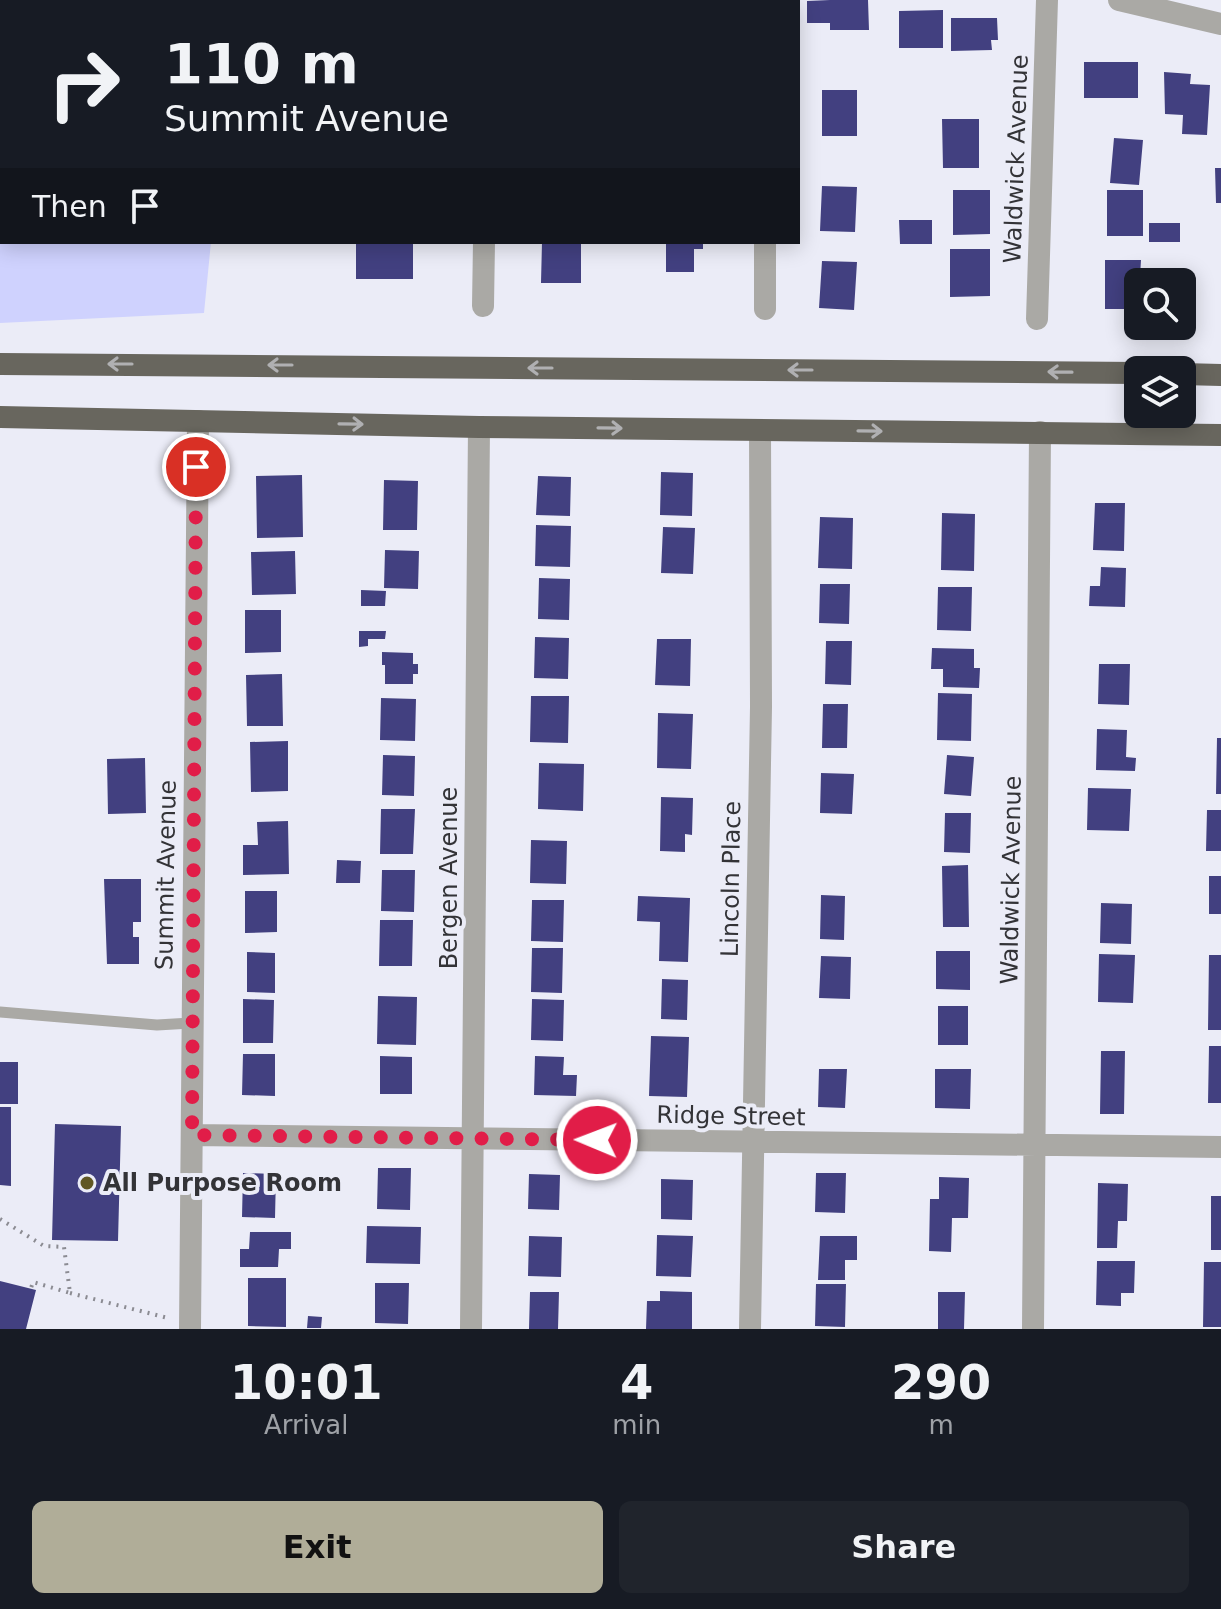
<!DOCTYPE html>
<style>
body{margin:0;font-family:"DejaVu Sans",sans-serif;background:#20242c;color:#f1f3f6;height:100vh;display:flex;flex-direction:column;font-size:30px;white-space:nowrap}
*{box-sizing:border-box;margin:0}
p{font-size:26px;color:#9ea1a6}
.icon{flex:none;width:44px;height:44px;fill:none;stroke:currentColor;stroke-width:2;stroke-linecap:round;stroke-linejoin:round}
.map{position:relative;height:1329px;overflow:hidden}
.sheet{display:flex;flex-direction:column;background:#171b24;flex:1}
.sheet>*{flex:none}
.banner{position:absolute;left:0px;top:0px;width:800px;height:244px;box-shadow:0 4px 20px #0003;background:#171b24;color:#f1f3f6;overflow:hidden}
.controls{position:absolute;left:1124px;top:268px;display:grid;gap:16px}
.controls a{display:grid;place-items:center;width:72px;height:72px;border-radius:12px;background:#171b24;box-shadow:0 4px 20px #0003;font-size:40px}
.pin{position:absolute;display:grid;place-items:center;width:68px;height:68px;color:#fff;margin:-34px;border:4px solid #fff;border-radius:50%;box-shadow:0 2px 8px #0007}
.me{position:absolute;width:88px;margin:-44px;rotate:271deg;stroke-linejoin:round;filter:drop-shadow(0 0 6px #0008)}
.turn{display:flex;align-items:center;gap:28px;height:168px;padding:0 32px;font-size:36px}
.turn .icon{width:104px;height:104px;stroke-width:2.5}
.turn b{display:block;font-size:56px;line-height:68px}
.then{display:flex;align-items:center;height:76px;padding:0 32px;background:#0003;gap:16px;font-size:30px}
.eta{display:flex;justify-content:space-evenly;align-items:center;height:136px;text-align:center}
.eta b{font-size:48px;font-weight:700;line-height:56px}
.primary-button{display:flex;gap:16px;margin-top:auto;padding:16px 32px}
.primary-button a{flex:1;height:92px;border-radius:12px;background:#b0ad98;color:#111;font-size:32px;font-weight:700;line-height:92px;text-align:center}
.primary-button a+a{background:#20242c;color:#f1f3f6}
.map>svg:first-child{display:block}
.green{fill:#cfd2fe}
.building{fill:#424080}
.lines{fill:none;stroke-linecap:round;stroke-linejoin:round}
.path{stroke:#8b8b92;stroke-width:4;stroke-dasharray:2 6;stroke-linecap:butt}
.service{stroke:#aaa9a5;stroke-width:11}
.minor{stroke:#aaa9a5;stroke-width:22}
.trunk{stroke:#68665e;stroke-width:22}
.oneway{stroke:#b0b0b2}
.route{stroke:#e11d48;stroke-width:14;stroke-dasharray:0 25.2}
.poi-dot{fill:#605724;stroke:#ebecf7;stroke-width:3}
.labels{text-anchor:middle;stroke-width:8;stroke-linejoin:round;paint-order:stroke}
.street-label{font-size:24px;fill:#333337;stroke:#ebecf7}
.poi-label{font-size:24px;font-weight:bold;fill:#333337;stroke:#ebecf7;text-anchor:start}
</style>
<div class="map">
<svg width="1221" height="1329" viewBox="0 0 1221 1329">
<rect width="100%" height="100%" fill="#ebecf7"/>
<path class="green" d="M0,0L4,2H2V242H211L204,313L0,323Z"/>
<path class="building" d="M830,0H868L869,30H830V23H807V1Z
M943,10V48H899V11Z
M951,18H997L998,40H991L992,50L951,51Z
M1084,62H1138V98H1084Z
M1164,72L1191,74L1190,84L1210,85L1207,135L1182,134L1183,115L1165,114Z
M822,90H857V136H822Z
M942,119H979V168H943Z
M1114,138L1143,140L1139,185L1110,183Z
M1215,168H1221V203H1216Z
M822,186L857,187L855,232L820,231Z
M953,190H990V234L953,235Z
M1107,190H1143V236H1107Z
M899,220H932V244H900Z
M1149,223H1180V242H1149Z
M542,242H581V283H541Z
M666,242H703V249H694V272H666Z
M356,243H413V279H356Z
M950,249H990V296L950,297Z
M1105,260H1141L1138,309H1105Z
M822,261L857,262L854,310L819,308Z
M661,472L693,473L692,516L660,515Z
M302,475L303,537L257,538L256,476Z
M538,476L571,477L570,516L536,515Z
M384,480L418,481L417,530H383Z
M1095,503H1125L1124,551L1093,550Z
M942,513L975,514L974,571L941,570Z
M820,517L853,518L852,569L818,568Z
M536,525L571,526L570,567L535,566Z
M663,527L695,528L693,574L661,573Z
M385,550L419,551L418,589L384,588Z
M295,551L296,594L252,595L251,552Z
M1101,567L1126,568L1125,607L1089,606L1090,586H1100Z
M539,578L570,579L569,620L538,619Z
M820,584H850L849,624L819,623Z
M938,587H972L971,631L937,630Z
M361,590L386,591L385,606H361Z
M245,610H281V652L245,653Z
M359,631H386L385,639H368V646L359,647Z
M535,637L569,638L568,679L534,678Z
M657,639H691L690,686L655,685Z
M826,641H852L851,685L825,684Z
M932,648L974,649V668H980L979,688L943,687V669H931Z
M382,652L413,653V664H418V674H413V684H385V665H382Z
M1099,664H1130L1129,705L1098,704Z
M282,674L283,726H247L246,675Z
M938,693L972,694L971,741L937,740Z
M531,696H569L568,743L530,742Z
M381,698L416,699L415,741L380,740Z
M823,704H848L847,748H822Z
M658,713L693,714L691,769L657,768Z
M1097,729L1127,730L1126,757L1136,758L1135,771L1096,770Z
M1217,738H1221V794H1216Z
M288,741V791L251,792L250,742Z
M383,755L415,756L414,796L382,795Z
M947,755L974,757L971,796L944,794Z
M145,758L146,813L108,814L107,759Z
M539,763L584,764L583,811L538,809Z
M821,773L854,774L852,814L820,813Z
M1088,788L1131,789L1129,831L1087,830Z
M661,797L693,798L692,835L685,834V852L660,851Z
M381,809H415L413,854H380Z
M1207,810H1221V851H1206Z
M945,813H971L970,853L944,852Z
M288,821L289,874L243,875V845H258L257,822Z
M531,840L567,841L566,884L530,883Z
M337,860L361,861L360,883H336Z
M968,865L969,927H943L942,866Z
M382,870H415L414,912L381,911Z
M1209,876H1221V914H1209Z
M104,879H141V922H133V937H139V964H107Z
M245,891H277V932L245,933Z
M821,895L845,896L844,940L820,939Z
M638,896L690,898L688,962L659,961L660,922L637,921Z
M532,900H564L563,942L531,941Z
M1101,903L1132,904L1131,944L1100,943Z
M380,920H413L412,966H379Z
M532,948H563L562,993L531,992Z
M936,951H970V990L936,989Z
M247,952L275,953V993L247,992Z
M1099,954L1135,955L1133,1003L1098,1002Z
M1209,955H1221V1030H1208Z
M821,956L851,957L850,999L819,998Z
M662,979L688,980L687,1020L661,1019Z
M378,996L417,997L416,1045L377,1044Z
M243,999L274,1000L273,1043H243Z
M532,999L564,1000L563,1041L531,1040Z
M938,1006H968V1045H938Z
M651,1036L689,1037L687,1097L649,1096Z
M1209,1046H1221V1103H1208Z
M1101,1051H1125L1124,1114H1100Z
M243,1054H275V1096L242,1095Z
M380,1056L412,1057V1094H380Z
M535,1056L564,1057L563,1075H577L576,1096L534,1095Z
M0,1062H18V1104H0Z
M819,1069H847L845,1108L818,1107Z
M935,1069H971L970,1109L935,1108Z
M0,1107H11V1186L0,1185Z
M55,1124L121,1126L118,1241L52,1240Z
M378,1168H411L410,1210L377,1209Z
M243,1173L276,1174L275,1218L242,1217Z
M816,1173H846L845,1213L815,1212Z
M529,1174L560,1175L559,1210L528,1209Z
M939,1177L969,1178L968,1218H952L951,1252L929,1251L930,1199H939Z
M661,1179L693,1180L692,1220L661,1219Z
M1098,1183L1128,1184L1127,1221H1118L1117,1248H1097Z
M1211,1196H1221V1250H1211Z
M367,1226L421,1227L420,1264L366,1263Z
M250,1232H291V1249H279L278,1267H240V1249H249Z
M657,1235L693,1236L691,1277L656,1276Z
M529,1236L562,1237L561,1277L528,1276Z
M820,1236H857V1260H845V1280H818Z
M1097,1261H1135L1134,1293H1121V1306L1096,1305Z
M1204,1262H1221V1327H1203Z
M248,1278H286V1327L248,1326Z
M0,1281L36,1290L26,1329H0Z
M375,1283H409L408,1324L375,1323Z
M816,1284H846L845,1327L815,1326Z
M660,1291L692,1292V1329H646L647,1301H660Z
M530,1292H559L558,1329H529Z
M938,1292H965L964,1329H938Z
M308,1316L322,1317L321,1328H307Z"/>
<g class="lines">
<path class="path" d="M0,1219L44,1246L64,1247L70,1293L33,1282L31,1288
M70,1293L168,1318"/>
<path class="service" d="M0,1012L157,1025L191,1023"/>
<path class="minor" d="M1119,0L1221,24
M486,2V0
M766,2V0
M483,306L484,242
M765,309V242
M1037,319L1047,0
M192,1135L1221,1147
M190,1329L198,421
M471,1329L479,427
M750,1329L761,707L760,430
M1033,1329L1040,432"/>
<path class="trunk" d="M0,364L1138,373
M1182,374L1221,375
M0,417L479,427L1221,435"/>
</g>
<defs><path id="oneway-shaft" d="M-6 0H5M1.5-3L5.5 0L1.5 3" fill="none" stroke-width="1.6" stroke-linecap="round" stroke-linejoin="round" transform="scale(2)"/></defs>
<g class="oneway">
<use href="#oneway-shaft" transform="translate(120 364) rotate(-180)"/>
<use href="#oneway-shaft" transform="translate(280 365) rotate(-180)"/>
<use href="#oneway-shaft" transform="translate(540 368) rotate(-180)"/>
<use href="#oneway-shaft" transform="translate(800 370) rotate(-180)"/>
<use href="#oneway-shaft" transform="translate(1060 372) rotate(-179)"/>
<use href="#oneway-shaft" transform="translate(351 424) rotate(1)"/>
<use href="#oneway-shaft" transform="translate(610 428) rotate(1)"/>
<use href="#oneway-shaft" transform="translate(870 431) rotate(1)"/>
</g>
<g class="lines">
<path class="route" d="M196,467L192,1135L597,1140"/>
</g>
<circle class="poi-dot" cx="87" cy="1183" r="8"/>
<g class="labels">
<g class="street-label">
<text transform="translate(1016 159) rotate(-88)" y="8">Waldwick Avenue</text>
<text transform="translate(166 875) rotate(-89)" y="8">Summit Avenue</text>
<text transform="translate(449 878) rotate(-90)" y="8">Bergen Avenue</text>
<text transform="translate(731 879) rotate(-89)" y="8">Lincoln Place</text>
<text transform="translate(1011 880) rotate(-89)" y="8">Waldwick Avenue</text>
<text transform="translate(731 1116) rotate(1)" y="8">Ridge Street</text>
</g>
<g class="poi-label">
<text x="103" y="1191">All Purpose Room</text>
</g>
</g>
</svg>
<div class="controls">
<a><svg class="icon" aria-label="search" viewBox="0 0 24 24"><circle cx="10" cy="10" r="6"/><path d="M15 15l6 6"/></svg></a>
<a><svg class="icon" aria-label="layers" viewBox="0 0 24 24"><path d="M12 4l9 5-9 5-9-5zM3 14l9 5 9-5"/></svg></a>
</div>
<div class="pin" style="left:196px;top:467px;background:#d93025"><svg class="icon" aria-label="arrive" viewBox="0 0 24 24"><path d="M6 21V4h12l-3 4 3 4H6"/></svg></div>
<svg class="me" style="left:597px;top:1140px" viewBox="-20 -20 40 40"><circle r="17" fill="#e11d48" stroke="#fff" stroke-width="3"/><path d="M0-11L8 9 0 5-8 9z" fill="#fff"/></svg>
<div class="banner">
<div class="turn"><svg class="icon" aria-label="right" viewBox="0 0 24 24"><path d="M7 20v-9h11M14 6l5 5-5 5"/></svg><div><b>110 m</b>Summit Avenue</div></div>
<div class="then">Then<svg class="icon" aria-label="arrive" viewBox="0 0 24 24"><path d="M6 21V4h12l-3 4 3 4H6"/></svg></div>
</div>
</div>
<section class="sheet">
<div class="eta">
<div><b>10:01</b><p>Arrival</p></div>
<div><b>4</b><p>min</p></div>
<div><b>290</b><p>m</p></div>
</div>
<div class="primary-button"><a>Exit</a><a>Share</a></div>
</section>
